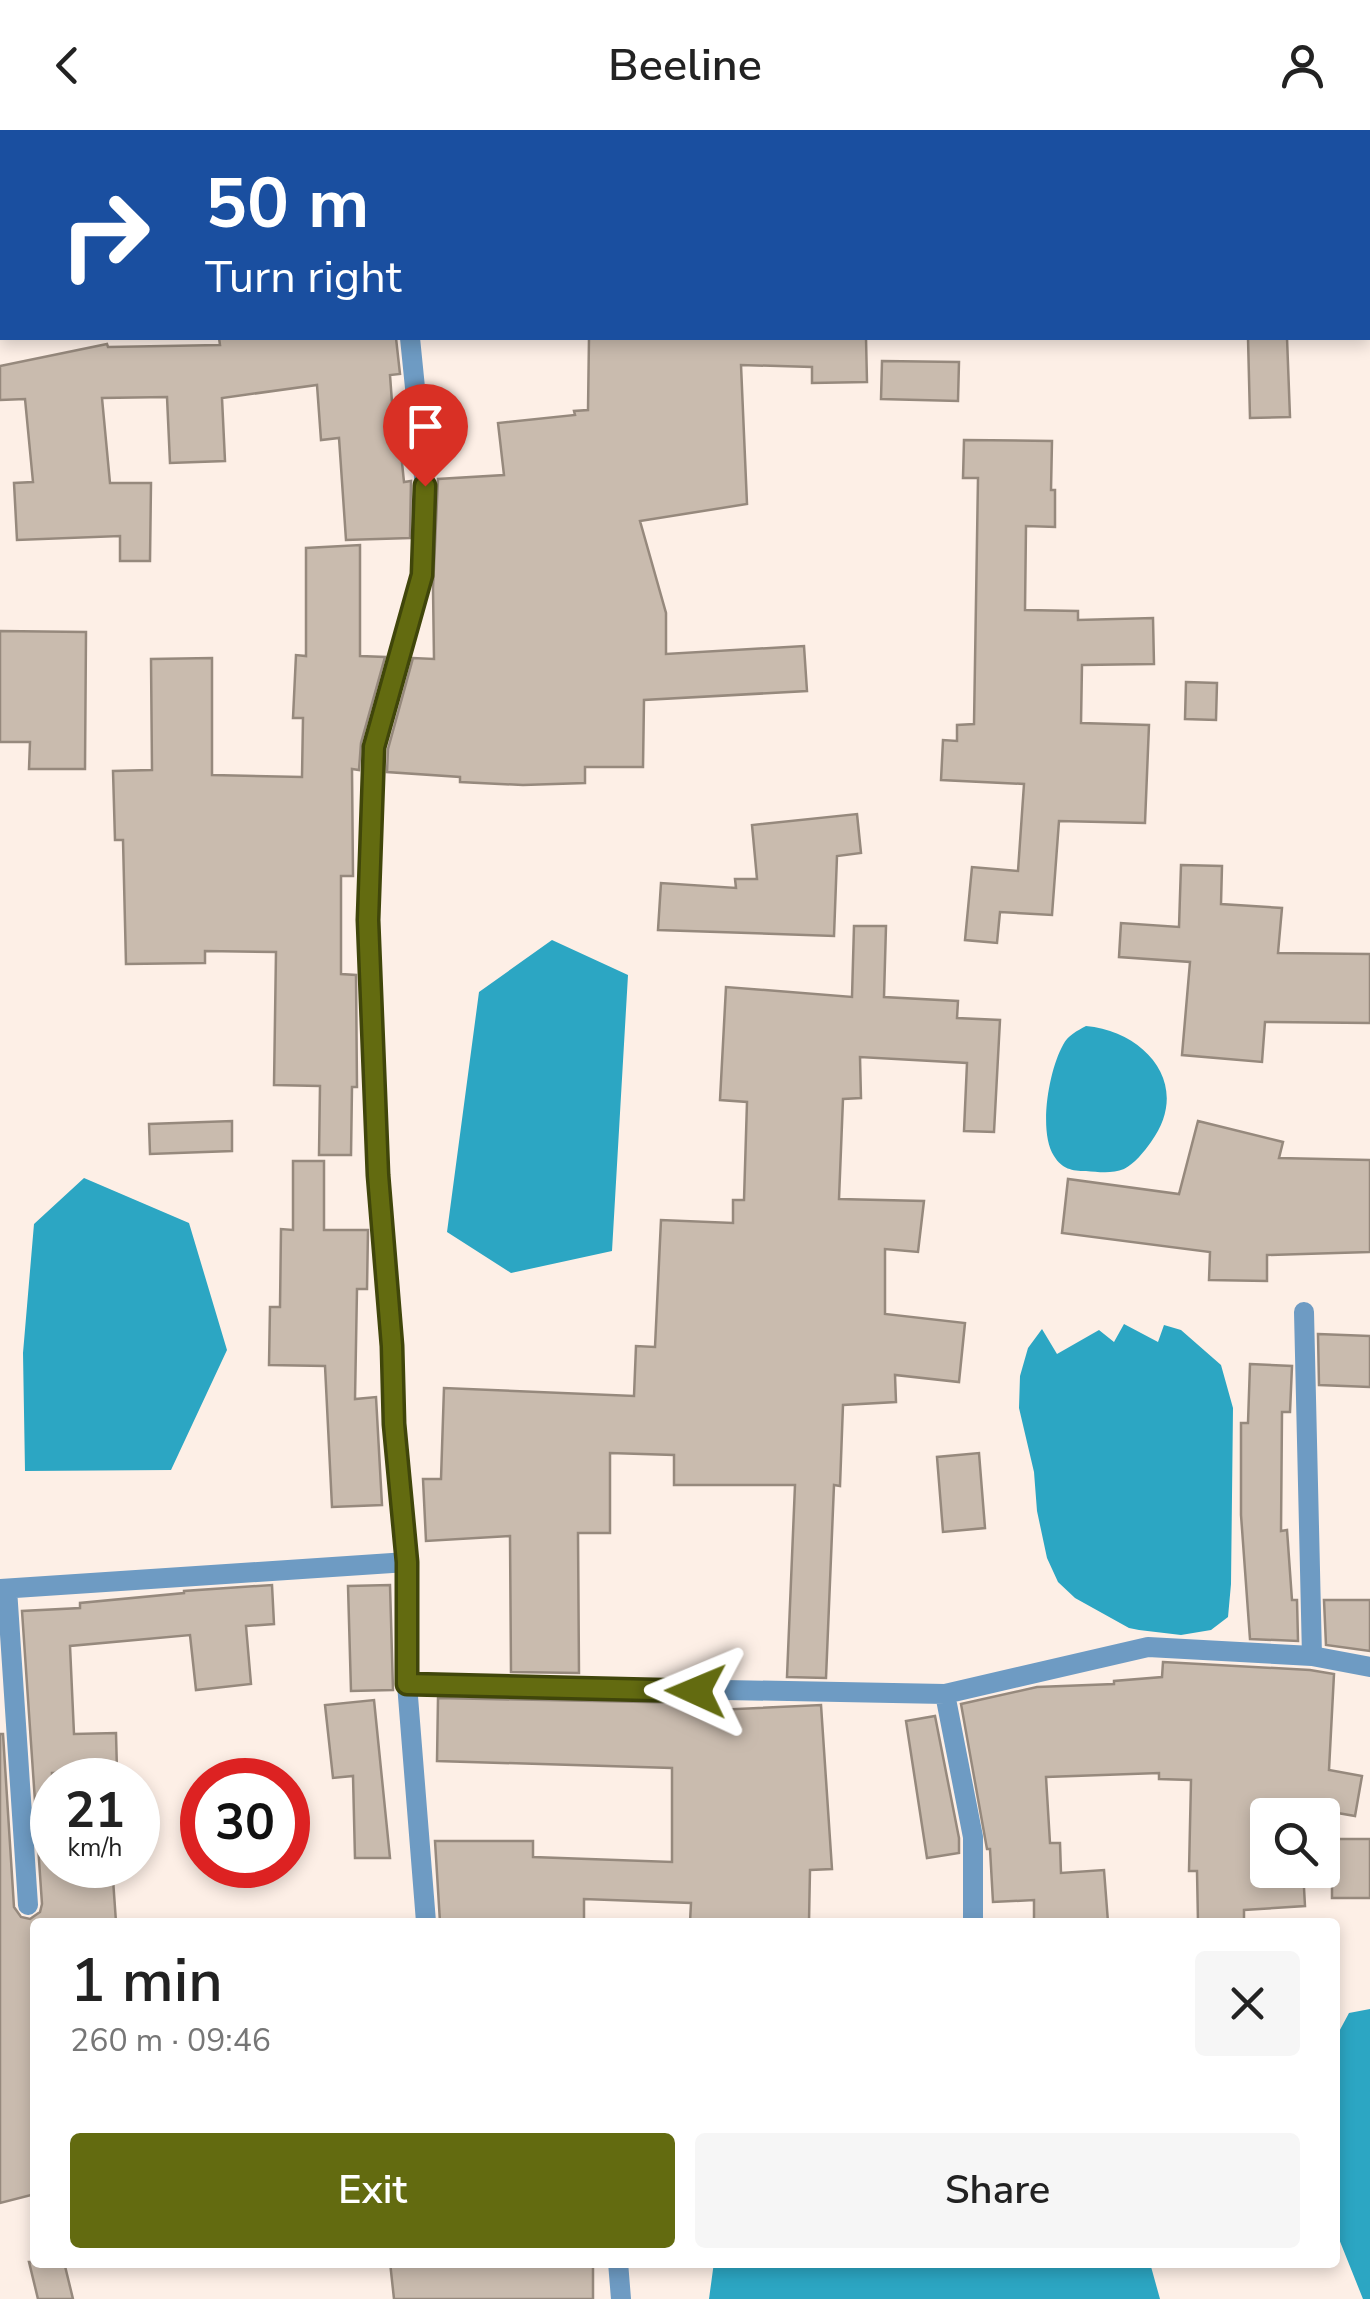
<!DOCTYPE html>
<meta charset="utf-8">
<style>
body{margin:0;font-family:"Nunito Sans",sans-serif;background:#f6f6f6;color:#222;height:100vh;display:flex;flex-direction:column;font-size:38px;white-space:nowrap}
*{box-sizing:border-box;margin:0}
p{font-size:32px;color:#767676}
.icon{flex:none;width:55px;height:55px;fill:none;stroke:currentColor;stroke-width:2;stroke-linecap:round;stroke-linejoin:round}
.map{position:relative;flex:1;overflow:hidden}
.side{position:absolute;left:30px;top:1788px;width:1310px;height:350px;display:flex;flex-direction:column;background:#fff;border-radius:10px;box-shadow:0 5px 15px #0003}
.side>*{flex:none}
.hud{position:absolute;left:0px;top:0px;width:1370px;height:210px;box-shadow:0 5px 15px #0003;background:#1a4fa0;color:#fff;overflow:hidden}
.controls{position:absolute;left:1250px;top:1668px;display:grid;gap:20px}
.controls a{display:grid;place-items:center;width:90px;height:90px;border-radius:10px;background:#fff;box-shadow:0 5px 15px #0003;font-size:50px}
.speed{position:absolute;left:30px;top:1628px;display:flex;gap:20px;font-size:50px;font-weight:700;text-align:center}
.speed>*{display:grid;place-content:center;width:130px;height:130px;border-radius:50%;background:#fff;box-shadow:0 5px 15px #0003;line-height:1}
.speed small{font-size:25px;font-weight:400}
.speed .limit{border:15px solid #d22;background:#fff;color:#111}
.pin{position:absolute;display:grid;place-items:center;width:85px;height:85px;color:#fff;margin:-102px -42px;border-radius:50% 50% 50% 0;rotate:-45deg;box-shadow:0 0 10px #0007}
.pin .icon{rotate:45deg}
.me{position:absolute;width:110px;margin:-55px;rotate:271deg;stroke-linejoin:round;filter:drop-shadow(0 0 8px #0008)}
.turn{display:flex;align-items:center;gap:35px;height:210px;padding:0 40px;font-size:45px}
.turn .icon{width:130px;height:130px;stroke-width:2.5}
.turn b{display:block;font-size:70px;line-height:85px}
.round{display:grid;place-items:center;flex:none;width:105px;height:105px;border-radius:10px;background:#f6f6f6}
.summary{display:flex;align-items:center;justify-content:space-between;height:170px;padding:0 40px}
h1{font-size:60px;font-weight:600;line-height:75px}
.cta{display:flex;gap:20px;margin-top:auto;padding:20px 40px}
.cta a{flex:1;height:115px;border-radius:10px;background:#636b10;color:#fff;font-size:40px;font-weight:600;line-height:115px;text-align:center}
.cta a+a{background:#f6f6f6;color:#222}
header{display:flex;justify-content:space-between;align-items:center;height:130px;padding:0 40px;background:#fff;font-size:45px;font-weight:600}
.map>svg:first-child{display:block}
.water{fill:#2ca6c3}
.building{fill:#c9bbae;stroke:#96897d;stroke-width:2.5}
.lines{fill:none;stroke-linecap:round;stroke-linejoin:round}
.minor{stroke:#6e9bc3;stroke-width:20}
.route-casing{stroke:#40460a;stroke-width:25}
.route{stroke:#636b10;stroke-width:18}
</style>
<header><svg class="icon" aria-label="back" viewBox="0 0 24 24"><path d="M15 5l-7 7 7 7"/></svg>Beeline<svg class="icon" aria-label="person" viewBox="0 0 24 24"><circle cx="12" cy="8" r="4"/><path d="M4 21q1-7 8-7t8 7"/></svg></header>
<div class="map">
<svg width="1370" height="2169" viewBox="0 0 1370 2169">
<rect width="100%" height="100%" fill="#fdefe6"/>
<path class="water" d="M552,810L628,845L612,1121L511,1143L447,1102L479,862Z
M1086,896C1147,902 1192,956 1151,1012C1144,1022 1134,1034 1124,1039C1112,1044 1098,1042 1086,1041C1072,1041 1062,1039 1054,1026C1038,1001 1049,940 1063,915C1068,905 1077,901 1086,896Z
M84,1048L189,1093L227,1220L171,1340L25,1341L23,1223L34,1094Z
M1124,1194L1158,1212L1164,1195L1181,1200L1221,1235L1233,1278L1231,1454L1228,1487L1211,1500L1181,1505L1139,1500L1129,1498L1075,1468L1058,1452L1047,1428L1037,1381L1034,1342L1019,1278L1020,1246L1028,1218L1042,1199L1057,1224L1099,1200L1114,1212Z
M1370,1879V2169H1363L1335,2099V1909L1349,1883Z
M714,2132L1150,2133L1160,2169H709Z"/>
<path class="building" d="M219,208H396L400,244L390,245L395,313H400L404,352L411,351L410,408L346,410L339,308L321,310L317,255L222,268L225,331L170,333L167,267L102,268L110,353H151L150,431H120V406L17,410L14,353L33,352L25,269L0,270V236L107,214L108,217L220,215Z
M589,208H866L867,252L812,253V237L741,235L747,374L640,391L666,483V524L804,516L807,561L644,570L643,637H585V653L523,655L460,652V647L387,642L388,619L413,528L434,529L433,458L438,349L504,345L498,293L575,285L574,281L588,280Z
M1248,208H1287L1290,287L1250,288Z
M882,231L959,232L958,271L881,269Z
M964,310L1052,311L1051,360H1055V397L1026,396L1025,480L1078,481V490L1153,488L1154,534L1082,535L1081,593L1149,595L1145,693L1059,691L1052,785L1000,782L997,813L965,810L972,737L1018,741L1024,654L941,650L943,610L957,611V595L974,594L978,348H963Z
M360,415V526L385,527L361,613L359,640L352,639L353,746H341V844L356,845L357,957H352L351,1025H319L320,956L274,955L276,822L205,821V833L126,834L123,710H115L113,641L152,640L151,529L212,528V645L302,647L303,588H293L296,525L306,526V418Z
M0,501L86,502L85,639H29L30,612H0Z
M1186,552L1217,553L1216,590L1185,589Z
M857,684L861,723L837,726L834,806L658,800L661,753L736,758L735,749H757L752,695Z
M1181,735L1222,736L1221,774L1282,778L1278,823L1370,824V893L1265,892L1262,932L1182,925L1190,832L1119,827L1121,793L1179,797Z
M854,796H886L884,867L958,871L957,888L1000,890L994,1002L964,1001L967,933L860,927L861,968L843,969L839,1069L924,1071L918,1122L885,1119V1184L965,1193L959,1252L895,1245L896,1272L843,1275L840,1356L834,1355L826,1548L787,1547L795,1355H674V1325L610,1323V1403H578L579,1543L511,1542L510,1406L426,1411L423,1349H441L444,1258L634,1266L636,1216L655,1217L661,1090L733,1093V1070H744L747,972L720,970L726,857L852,867Z
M232,991V1021L150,1024L149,994Z
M1198,991L1283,1012L1279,1028L1370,1030V1122L1267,1125V1151L1209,1150L1210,1122L1062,1103L1068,1049L1179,1064Z
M293,1031H324V1100H368L367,1159H357L355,1269L376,1267L382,1375L332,1377L325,1236L269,1235L270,1177H280L281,1099L293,1100Z
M1318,1204L1370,1206V1257L1319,1255Z
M1250,1234L1292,1236L1290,1282H1282L1281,1401L1287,1400L1292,1470H1297L1298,1511L1250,1509L1241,1385V1293H1248Z
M979,1323L985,1398L943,1402L937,1327Z
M272,1455L274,1494L246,1496L251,1554L196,1560L190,1505L70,1516L74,1604L116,1603L117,1642L52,1643V1737L112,1735L116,1792H35V2064L0,2073V1604H3L14,1777L21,1787L30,1789L40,1782L42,1774L22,1481L80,1478V1473L184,1463V1461Z
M390,1455L393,1560L351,1561L348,1456Z
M1324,1470H1370V1521L1326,1515Z
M1163,1532L1310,1540L1334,1544L1329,1640L1362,1646L1355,1686L1268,1671V1740H1303L1305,1776L1244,1780V1792H1198L1197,1741H1189L1191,1650L1159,1649V1643L1046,1647L1050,1713H1060L1061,1743L1104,1740L1108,1792H1034V1770L993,1772L990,1719H987L961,1574L1037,1557L1114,1554V1551L1162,1547Z
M438,1568L695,1573L694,1581L821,1575L832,1739L810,1740L809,1792H690L691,1773L584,1769V1792H440L435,1711H533V1727L672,1732V1638L437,1631Z
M374,1570L390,1728H355L353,1646L333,1648L325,1575Z
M935,1586L959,1708V1723L927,1728L906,1591Z
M1332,1709H1370V1768H1332Z
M29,2132H64L73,2169H38Z
M390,2132H593V2169H394Z"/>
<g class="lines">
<path class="minor" d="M403,0V2
M410,208L425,357L422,445L374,617L368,790L378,1045L392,1216L394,1295L407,1432V1554L426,1792
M1304,1182L1312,1526
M0,1459L407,1432
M7,1459L28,1775
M407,1554L945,1564L1148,1517L1312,1526L1370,1537
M945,1564L973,1707V1792
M618,2132L621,2169"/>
</g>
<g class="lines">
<defs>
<path id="route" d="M425,356L422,445L374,617L368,790L378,1045L392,1216L394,1294L407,1432V1554L696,1561"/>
</defs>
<use href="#route" class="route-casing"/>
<use href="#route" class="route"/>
</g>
</svg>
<div class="controls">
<a><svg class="icon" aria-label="search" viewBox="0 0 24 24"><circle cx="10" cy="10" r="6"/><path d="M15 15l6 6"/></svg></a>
</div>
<div class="speed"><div>21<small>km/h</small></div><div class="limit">30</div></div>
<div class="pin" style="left:425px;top:356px;background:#d93025"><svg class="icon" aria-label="arrive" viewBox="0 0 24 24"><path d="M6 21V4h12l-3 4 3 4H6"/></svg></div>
<svg class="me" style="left:696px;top:1561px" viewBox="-20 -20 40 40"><path d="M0-17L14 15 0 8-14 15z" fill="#636b10" stroke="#fff" stroke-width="4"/></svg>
<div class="hud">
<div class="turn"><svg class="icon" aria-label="right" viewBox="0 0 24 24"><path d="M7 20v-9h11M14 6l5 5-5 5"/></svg><div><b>50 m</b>Turn right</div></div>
</div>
<section class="side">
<div class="summary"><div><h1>1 min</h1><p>260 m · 09:46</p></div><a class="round"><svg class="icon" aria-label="close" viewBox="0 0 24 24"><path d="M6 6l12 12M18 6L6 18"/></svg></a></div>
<div class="cta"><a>Exit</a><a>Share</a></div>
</section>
</div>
